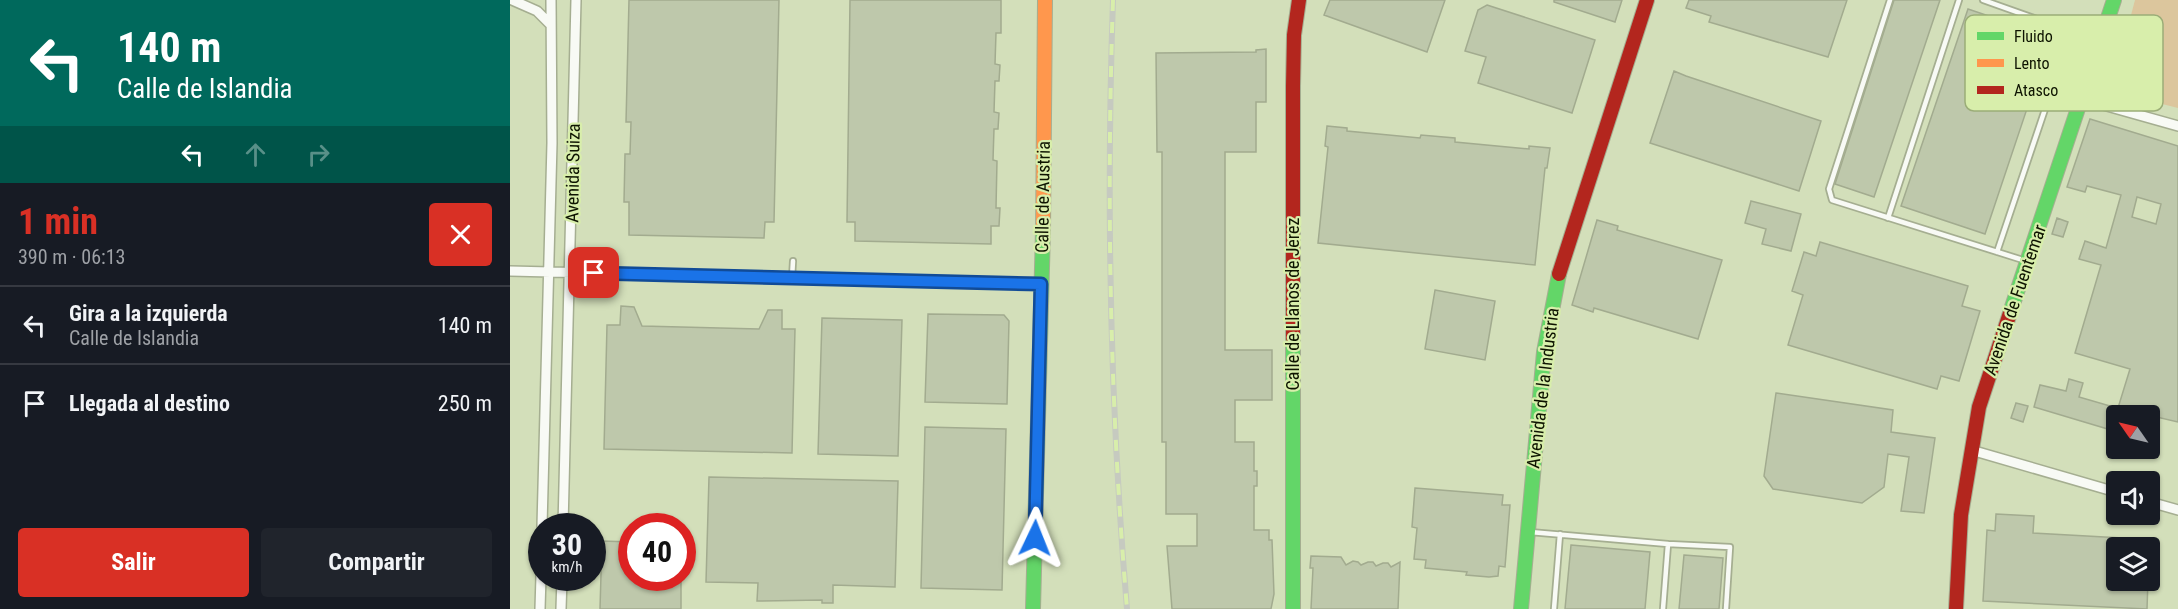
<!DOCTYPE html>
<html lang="es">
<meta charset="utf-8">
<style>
body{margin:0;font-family:"Roboto Condensed",sans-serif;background:#20242c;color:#f1f3f6;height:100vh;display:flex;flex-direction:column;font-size:22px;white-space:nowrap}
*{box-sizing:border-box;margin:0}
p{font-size:20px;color:#9ea1a6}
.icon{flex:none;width:33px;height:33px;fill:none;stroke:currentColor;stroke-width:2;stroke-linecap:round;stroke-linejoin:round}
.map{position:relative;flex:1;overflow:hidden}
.sheet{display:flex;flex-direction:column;background:#171b24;width:510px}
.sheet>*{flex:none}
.banner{background:#00695c;color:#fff;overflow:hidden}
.needle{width:39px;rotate:304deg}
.controls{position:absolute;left:1596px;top:405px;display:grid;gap:12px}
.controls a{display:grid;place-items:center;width:54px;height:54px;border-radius:6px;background:#171b24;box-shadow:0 2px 4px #0004;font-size:30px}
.speed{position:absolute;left:18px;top:513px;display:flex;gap:12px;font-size:30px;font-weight:700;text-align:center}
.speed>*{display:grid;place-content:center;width:78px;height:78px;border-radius:50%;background:#171b24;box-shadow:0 2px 4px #0004;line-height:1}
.speed small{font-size:15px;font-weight:400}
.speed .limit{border:9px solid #d22;background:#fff;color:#111}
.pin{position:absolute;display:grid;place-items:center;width:51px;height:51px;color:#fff;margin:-26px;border-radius:12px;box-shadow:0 3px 9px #0006}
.me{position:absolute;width:66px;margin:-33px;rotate:2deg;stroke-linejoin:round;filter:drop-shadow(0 0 4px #0008)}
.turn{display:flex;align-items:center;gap:21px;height:126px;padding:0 18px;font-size:27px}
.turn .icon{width:78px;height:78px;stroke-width:2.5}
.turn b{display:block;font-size:42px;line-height:51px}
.lanes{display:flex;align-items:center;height:57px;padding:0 18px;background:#0003;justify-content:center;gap:30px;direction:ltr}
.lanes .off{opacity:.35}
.round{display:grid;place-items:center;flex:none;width:63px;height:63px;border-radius:6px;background:#20242c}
.overview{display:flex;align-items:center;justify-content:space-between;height:102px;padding:0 18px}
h1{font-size:36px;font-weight:700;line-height:45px;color:#d93025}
.button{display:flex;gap:12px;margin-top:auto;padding:12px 18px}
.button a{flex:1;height:69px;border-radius:6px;background:#d93025;color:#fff;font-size:24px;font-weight:700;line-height:69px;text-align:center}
.button a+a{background:#20242c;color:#f1f3f6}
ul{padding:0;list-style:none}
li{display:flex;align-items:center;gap:18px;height:78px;padding:0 18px;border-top:2px solid #363941}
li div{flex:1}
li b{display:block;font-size:22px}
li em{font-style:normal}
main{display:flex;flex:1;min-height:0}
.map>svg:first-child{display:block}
.green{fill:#dcc69d}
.building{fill:#bec8ab;stroke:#a2ab8f;stroke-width:1.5;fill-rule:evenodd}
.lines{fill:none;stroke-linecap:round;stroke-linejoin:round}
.lane-casing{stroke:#a5ae91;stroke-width:8}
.street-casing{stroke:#a5ae91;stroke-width:12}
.fast-casing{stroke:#a5ae91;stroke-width:16}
.slow-casing{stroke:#a5ae91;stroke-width:16}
.jam-casing{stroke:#a5ae91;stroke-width:16}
.lane{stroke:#f8faf5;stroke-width:4.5}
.street{stroke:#f8faf5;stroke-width:9}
.fast{stroke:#63d668;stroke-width:14}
.slow{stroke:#ff974d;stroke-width:14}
.jam{stroke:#b3261e;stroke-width:14}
.rail-casing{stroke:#c6cac0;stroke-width:6}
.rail{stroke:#d8eeab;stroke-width:4;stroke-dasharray:11;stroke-linecap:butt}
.route-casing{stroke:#114b97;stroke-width:15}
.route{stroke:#1a73e8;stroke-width:10}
.labels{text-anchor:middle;stroke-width:4.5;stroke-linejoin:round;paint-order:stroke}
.street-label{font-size:18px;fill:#0e1400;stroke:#d8eeab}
.key{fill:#d8eeab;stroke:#9bad78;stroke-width:1.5}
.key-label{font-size:16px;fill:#0e1400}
</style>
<main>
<section class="sheet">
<div class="banner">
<div class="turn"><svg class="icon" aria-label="left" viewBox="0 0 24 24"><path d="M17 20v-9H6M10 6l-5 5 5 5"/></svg><div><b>140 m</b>Calle de Islandia</div></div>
<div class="lanes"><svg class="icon" aria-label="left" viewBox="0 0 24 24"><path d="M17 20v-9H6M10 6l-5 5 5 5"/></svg><svg class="icon off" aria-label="ahead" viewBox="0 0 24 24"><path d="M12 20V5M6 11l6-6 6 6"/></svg><svg class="icon off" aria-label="right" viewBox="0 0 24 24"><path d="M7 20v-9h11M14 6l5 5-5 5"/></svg></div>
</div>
<div class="overview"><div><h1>1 min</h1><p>390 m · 06:13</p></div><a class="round" style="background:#d93025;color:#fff"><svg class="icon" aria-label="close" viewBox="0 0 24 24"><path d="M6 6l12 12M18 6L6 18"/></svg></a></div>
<ul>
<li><svg class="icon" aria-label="left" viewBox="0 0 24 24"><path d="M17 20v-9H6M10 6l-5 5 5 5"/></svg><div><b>Gira a la izquierda</b><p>Calle de Islandia</p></div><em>140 m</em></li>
<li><svg class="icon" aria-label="arrive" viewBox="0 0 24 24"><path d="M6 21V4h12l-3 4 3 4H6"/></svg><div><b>Llegada al destino</b></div><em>250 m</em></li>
</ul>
<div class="button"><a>Salir</a><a>Compartir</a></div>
</section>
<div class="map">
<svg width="1668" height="609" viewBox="0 0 1668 609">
<rect width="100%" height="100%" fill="#d3dfba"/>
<path class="green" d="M1625,0H1668V108L1601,91Z"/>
<path class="building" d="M119,0H269L264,222H255L254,238L119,235V202H114L115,154H120L121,122H116Z
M340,0H491V33H486L485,64L490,65L489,81H485L484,112L489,113L488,129H484L483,160L487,161L486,208H490L489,226H481V244L345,241V222H337Z
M820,0H935L917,52L814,15Z
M1044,0H1112L1105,22L1044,2Z
M1179,0H1337L1318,57L1199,22L1201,16L1176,8Z
M1384,0H1430L1364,197L1325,184Z
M977,5L1085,40L1062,113L968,83L976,57L955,51L968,10Z
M1458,9L1541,37L1475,234L1391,206Z
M756,49V102H746V152H715V350H762V400H725V442H744V471H747V486H744V530H759V540H762L764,594L761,609H662L657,546H687V514H656V442H652V152H647L646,53L746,52V50Z
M1164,71L1176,76L1311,121L1289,191L1140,143Z
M1580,119L1668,146V422L1608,408L1620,369L1565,353L1591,265L1569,259L1575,241L1596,248L1611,195L1577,186L1575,192L1557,187ZM1627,197L1651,204L1646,224L1622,217Z
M817,126L837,128V131L910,138L911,135L945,138V142L1019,149V146L1040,148L1037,168H1035L1025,265L808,243L818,147L815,146Z
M1241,201L1291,214L1281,251L1252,244L1256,229L1235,223Z
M1547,218L1558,222L1553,237L1542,234Z
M1087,220L1108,226L1107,230L1212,260L1188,339L1084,308L1083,312L1062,305Z
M1310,242L1458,286L1452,306L1470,311L1449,381L1431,376L1427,389L1278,345L1293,295L1282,291L1294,252L1306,256Z
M925,290L985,301L975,360L915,349Z
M111,306L124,307L132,326L249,329L258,310H272V329H285L282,453L94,449L97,325H110Z
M418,314L494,315L499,321L497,404L415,402Z
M312,318L392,320L388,456L308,454Z
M1559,379L1573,383L1569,397L1607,408L1601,430L1524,407L1530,385L1556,391Z
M1266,393L1383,410L1381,432L1425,438L1414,513L1391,511L1399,457L1378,454L1374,487L1352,503L1263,489L1254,476Z
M1506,403L1518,406L1513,422L1501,418Z
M415,427L496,429L492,590L411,588Z
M199,477L388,481L385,587L323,585V603H312V600L247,601L248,583L196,582Z
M905,488L993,495L992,505H1000L995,567L989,566L988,576L979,577L956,575L957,572L915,568L916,560L904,559L907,528L902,527Z
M1486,514L1524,516L1523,533L1648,540V548H1606V580H1638L1637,609L1473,601L1477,530L1485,531Z
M92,541L122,542V578H171V609H90Z
M1061,545L1140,552L1135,609H1055Z
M1174,555L1213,558L1209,609H1169Z
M801,556L831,557L836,565L843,561L848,562L851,565L858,562H863L866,566L873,563H878L881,567L890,562L888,609H801L803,568H800Z"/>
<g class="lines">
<defs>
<path id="lane" d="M1380,0L1319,189L1322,200L1516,261
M1473,0L1555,29L1560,35L1487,252
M1378,218L1449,0
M282,278L283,261
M1020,532L1158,544L1153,609
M1158,544L1220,547L1216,609
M1044,609L1050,534"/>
<path id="street" d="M2,0L27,11L41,25
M1572,99L1668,126
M0,271L531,284
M1461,450L1606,492
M1640,502L1668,510
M32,526L42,143L41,0
M53,526L66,0
M30,609L32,543
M51,609L52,578"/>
<path id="fast" d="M1500,313L1604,0
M783,338V609
M523,609L533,230
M1011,609L1034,352L1049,274"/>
<path id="slow" d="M533,230L535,0"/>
<path id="jam" d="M1049,274L1137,0
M783,338V86L784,35L789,0
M1446,609L1451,515L1469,407L1500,313"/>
</defs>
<use href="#lane" class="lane-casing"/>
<use href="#street" class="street-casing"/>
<use href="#fast" class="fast-casing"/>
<use href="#slow" class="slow-casing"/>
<use href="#jam" class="jam-casing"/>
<use href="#lane" class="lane"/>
<use href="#street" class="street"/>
<use href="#fast" class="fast"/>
<use href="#slow" class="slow"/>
<use href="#jam" class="jam"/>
<defs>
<path id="rail" d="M603,0C596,203 600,406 617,609"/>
</defs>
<use href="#rail" class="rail-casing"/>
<use href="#rail" class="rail"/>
</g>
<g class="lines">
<defs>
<path id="route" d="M84,273L531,284L525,538"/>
</defs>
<use href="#route" class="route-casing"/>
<use href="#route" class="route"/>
</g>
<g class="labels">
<g class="street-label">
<text transform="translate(63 173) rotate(-89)" y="6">Avenida Suiza</text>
<text transform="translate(533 197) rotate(-89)" y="6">Calle de Austria</text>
<text transform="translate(1505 300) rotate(-71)" y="6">Avenida de Fuentemar</text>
<text transform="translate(783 304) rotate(-90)" y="6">Calle de Llanos de Jerez</text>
<text transform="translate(1033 388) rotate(-83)" y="6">Avenida de la Industria</text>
</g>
</g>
<rect x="1455" y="15" width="198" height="96" rx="9" class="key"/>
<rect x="1467" y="32" width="27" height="8" fill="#63d668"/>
<rect x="1467" y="59" width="27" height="8" fill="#ff974d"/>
<rect x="1467" y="86" width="27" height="8" fill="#b3261e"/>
<g class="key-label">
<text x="1504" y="42">Fluido</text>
<text x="1504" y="69">Lento</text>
<text x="1504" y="96">Atasco</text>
</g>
</svg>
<div class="controls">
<a><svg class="needle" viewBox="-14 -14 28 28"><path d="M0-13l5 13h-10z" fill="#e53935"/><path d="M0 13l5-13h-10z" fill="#9ea1a6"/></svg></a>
<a><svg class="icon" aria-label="sound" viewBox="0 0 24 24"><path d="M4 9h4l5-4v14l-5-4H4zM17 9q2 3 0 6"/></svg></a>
<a><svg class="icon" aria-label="layers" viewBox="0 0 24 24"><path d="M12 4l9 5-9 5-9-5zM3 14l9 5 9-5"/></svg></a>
</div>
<div class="speed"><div>30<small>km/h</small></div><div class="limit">40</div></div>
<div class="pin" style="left:84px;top:273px;background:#d93025"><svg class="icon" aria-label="arrive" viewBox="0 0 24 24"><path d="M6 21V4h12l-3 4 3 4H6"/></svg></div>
<svg class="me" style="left:525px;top:538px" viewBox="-20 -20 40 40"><path d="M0-17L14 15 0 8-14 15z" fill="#1a73e8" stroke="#fff" stroke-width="4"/></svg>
</div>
</main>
